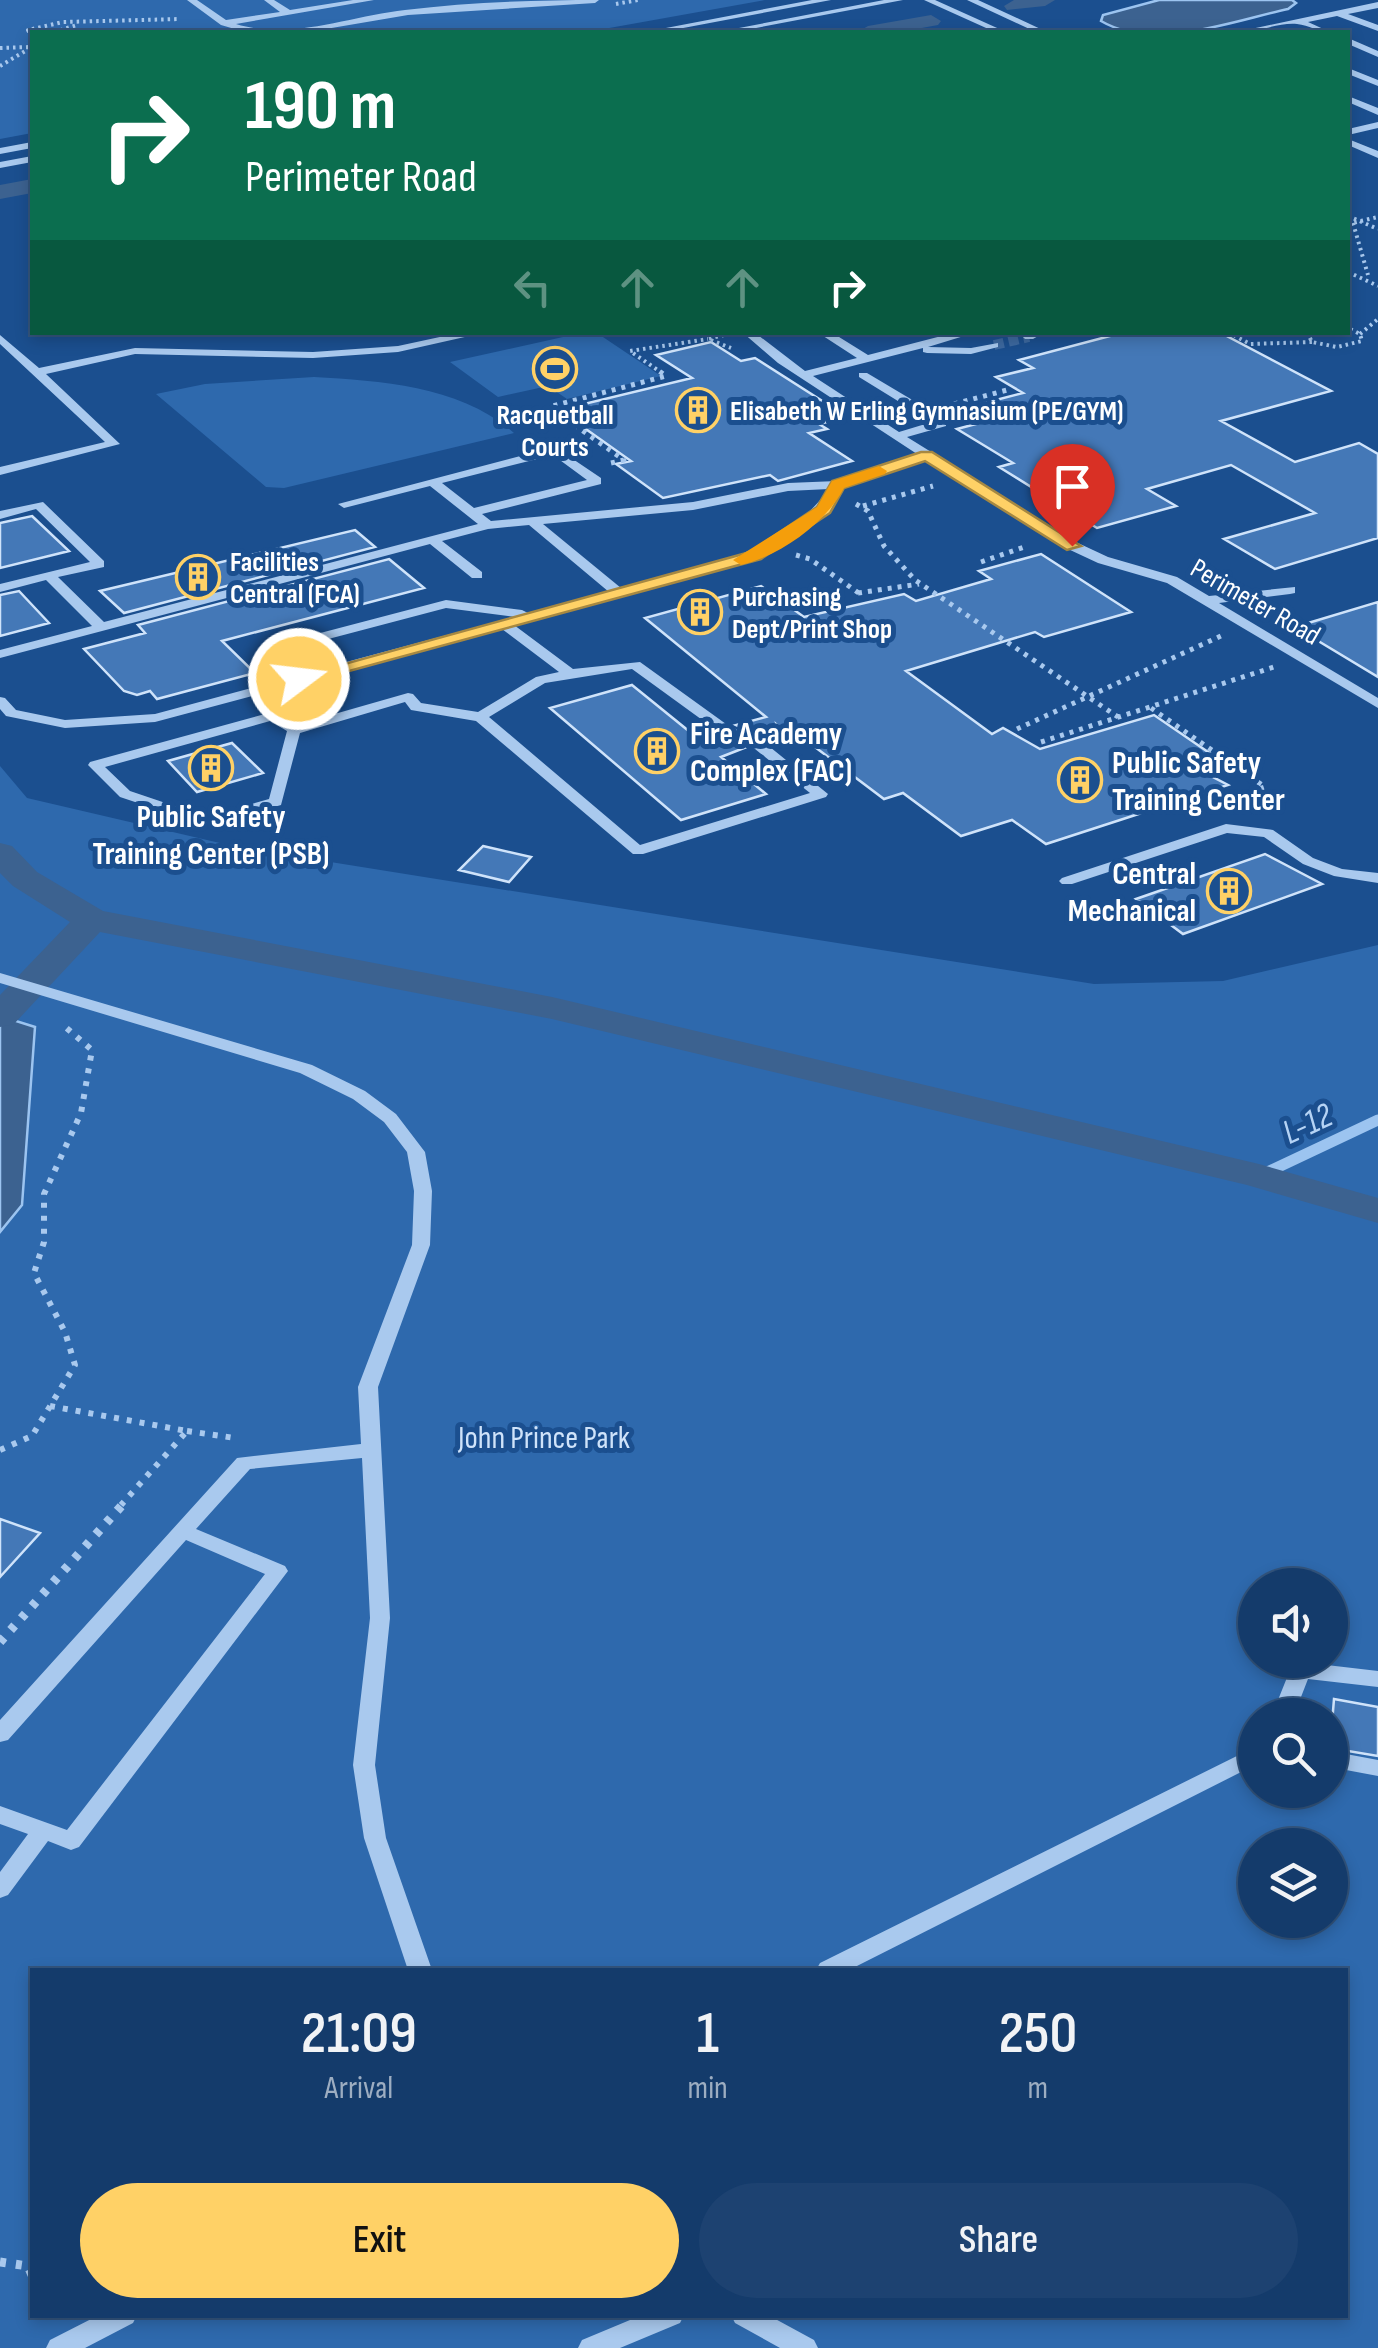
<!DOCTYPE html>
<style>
body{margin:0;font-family:"Sofia Sans Condensed",sans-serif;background:#1d4271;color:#f1f3f6;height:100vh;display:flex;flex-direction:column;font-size:38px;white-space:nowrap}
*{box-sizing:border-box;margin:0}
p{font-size:32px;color:#9dadc1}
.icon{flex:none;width:55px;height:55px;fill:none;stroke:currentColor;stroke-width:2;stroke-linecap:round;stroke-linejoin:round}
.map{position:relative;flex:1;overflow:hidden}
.panel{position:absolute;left:30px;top:1968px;width:1318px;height:350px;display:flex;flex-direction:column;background:#143b6b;border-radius:0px;box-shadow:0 5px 15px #0003,0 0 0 2px #33557e}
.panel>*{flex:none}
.guide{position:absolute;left:30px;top:30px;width:1320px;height:305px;border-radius:0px;box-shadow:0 5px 15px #0003,0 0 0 2px #33557e;background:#0b6e4f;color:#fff;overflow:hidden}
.controls{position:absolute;left:1238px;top:1568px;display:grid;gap:20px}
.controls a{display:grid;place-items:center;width:110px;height:110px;border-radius:50%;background:#143b6b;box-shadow:0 5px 15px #0003,0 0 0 2px #33557e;font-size:50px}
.pin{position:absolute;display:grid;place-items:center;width:85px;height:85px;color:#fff;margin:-102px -42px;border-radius:50% 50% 50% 0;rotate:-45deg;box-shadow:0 0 10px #0007}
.pin .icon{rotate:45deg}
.me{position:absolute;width:110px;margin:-55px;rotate:75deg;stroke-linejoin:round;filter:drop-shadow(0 0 8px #0008)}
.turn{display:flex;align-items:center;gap:35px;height:210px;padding:0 50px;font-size:45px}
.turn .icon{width:130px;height:130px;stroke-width:2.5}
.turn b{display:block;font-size:70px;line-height:85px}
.lanes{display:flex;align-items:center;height:95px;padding:0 50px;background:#0003;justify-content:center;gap:50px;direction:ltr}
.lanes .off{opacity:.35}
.eta{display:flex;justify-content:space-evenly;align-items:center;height:170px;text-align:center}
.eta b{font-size:60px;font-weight:600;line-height:70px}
.action{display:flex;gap:20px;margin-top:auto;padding:20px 50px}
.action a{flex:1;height:115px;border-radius:60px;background:#ffd166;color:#111;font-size:40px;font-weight:600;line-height:115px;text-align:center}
.action a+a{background:#1d4271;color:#f1f3f6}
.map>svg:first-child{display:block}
.green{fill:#2e69ad;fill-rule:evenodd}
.water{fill:#3c6290;stroke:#9cc4f0;stroke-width:2.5}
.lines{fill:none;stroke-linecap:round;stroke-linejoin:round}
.stream{stroke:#9cc4f0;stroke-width:11}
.canal{fill:#3c6290;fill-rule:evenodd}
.building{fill:#4478b7;stroke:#cfe3fa;stroke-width:2.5}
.minor-tunnel{stroke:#3d69a0;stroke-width:10;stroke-dasharray:10 5;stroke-linecap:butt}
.path-far3{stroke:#a9c9ee;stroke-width:4;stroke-dasharray:2.5 4;stroke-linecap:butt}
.path-far2{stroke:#a9c9ee;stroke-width:5;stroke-dasharray:4 6;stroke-linecap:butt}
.path-far1{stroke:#a9c9ee;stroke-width:6;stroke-dasharray:5 8;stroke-linecap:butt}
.path{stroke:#a9c9ee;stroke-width:9;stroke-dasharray:6 10;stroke-linecap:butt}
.minor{fill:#a9c9ee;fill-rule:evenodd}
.route{fill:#ffd166;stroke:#a68842;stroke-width:2.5}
.slow{fill:#f59e0b}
.labels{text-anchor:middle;stroke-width:10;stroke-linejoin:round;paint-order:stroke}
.far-poi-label{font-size:28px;font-weight:bold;fill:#fff;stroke:#1b4f8f;text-anchor:start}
.far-street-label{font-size:28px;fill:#fff;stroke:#1b4f8f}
.poi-label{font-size:32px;font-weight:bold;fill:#fff;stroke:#1b4f8f;text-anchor:start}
.park-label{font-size:32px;fill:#cfe3fa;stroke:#1b4f8f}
.water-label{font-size:35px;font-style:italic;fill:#b5d3f5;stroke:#1b4f8f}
</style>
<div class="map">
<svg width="1378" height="2348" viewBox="0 0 1378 2348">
<rect width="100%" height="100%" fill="#1b4f8f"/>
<path class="green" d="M0,0H765L587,32H32V133L0,139Z
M581,333H597L661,376L567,399L548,386L498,397L450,362Z
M314,377C382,381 461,386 514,433L284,488L266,487L156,394L205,384Z
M0,766L27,798L237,847L1094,984L1223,981L1378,945V2348H0ZM1255,1585H1330V1660H1255ZM1255,1715H1330V1790H1255ZM1255,1845H1330V1920H1255ZM32,1970H1345V2315H32Z"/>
<path class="water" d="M1159,0H1292L1296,3L1288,9C1232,21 1154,52 1101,21L1103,15Z
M0,1016L35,1027L22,1205L0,1232Z"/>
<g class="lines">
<path class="stream" d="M1259,1176L1378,1120"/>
<path class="canal" d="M1014,0H1055L1045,6L1007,10L1004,6Z
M931,15L941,21L938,25L900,32H858L868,26Z
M32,179V193L0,199V185Z
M0,843L12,846L37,872L103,911L552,997L1259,1164L1378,1198V1223L1247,1185L552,1019L100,932L14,1024L0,1027V995L70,922L13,886L0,873Z"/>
</g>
<path class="building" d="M1125,332H1219L1331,391L1221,421L1295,462L1359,443L1378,454V538L1275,569L1224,539L1315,513L1231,465L1147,489L1176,506L1097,528L999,467L1013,463L957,429L987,421L965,408L1023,393L996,377L1033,368L1019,360Z
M711,342L741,361L755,358L838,411L827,414L835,420L819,424L827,429L809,433L852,461L778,481L770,475L663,498L616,464L631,461L559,410L692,378L656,355Z
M32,516L69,551L0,568V523Z
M355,530L375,547L124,613L100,591Z
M1041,554L1131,612L1044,637L1035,632L906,671L992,734L1003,728L1040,749L1154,715L1230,767L1211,776L1228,785L1046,844L1012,820L961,836L903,793L884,799L791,729L785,732L777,725L780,734L766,739L736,725L766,717L645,618L761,586L804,617L904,594L916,601L991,579L979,571Z
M389,559L424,588L222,641L255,673L157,699L150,691L137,695L124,691L84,649L145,633L138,625Z
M19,591L49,623L0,636V595Z
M1378,602V677L1295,627Z
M632,685L695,736L712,731L744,748L721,757L766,794L681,820L550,708Z
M232,743L263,773L197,792L168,761Z
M483,846L531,857L509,882L459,870Z
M1265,854L1322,884L1183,934L1136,899Z
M0,1519L40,1533L0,1577Z
M1334,1699L1378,1707V1756L1330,1748Z"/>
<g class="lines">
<path class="minor-tunnel" d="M994,345L1029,337"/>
<path class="path-far3" d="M616,4L638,0
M54,32L77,25
M32,38L28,30L63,22L180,19
M0,48L31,47
M0,66L32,47
M1348,216L1378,229
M1353,223L1368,275
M1348,224L1378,217
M1348,272L1378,286
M1228,332L1250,344L1312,342
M1307,332L1312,342L1337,347L1362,341L1360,334L1348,328
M1360,334L1378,319
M724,335L708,339L731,348
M662,373L630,351L708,339"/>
<path class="path-far2" d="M954,404L1011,389
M611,463L624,460L549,407L666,376L659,371
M856,504L868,511L884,546L915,580L1118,717
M863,506L933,486
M796,555L810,559L863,596
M981,562L1027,546
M858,593L919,584
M1151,708L1265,787L1214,804
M1017,729L1223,635
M1041,742L1274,667"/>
<path class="path-far1" d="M50,1406L187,1431L121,1505
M187,1431L235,1438
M0,1450L32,1436L75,1365L65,1332L34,1273L44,1242V1194L81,1113L92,1050L62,1024"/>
<path class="path" d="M0,1642L124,1503
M0,2262L28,2266L32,2275"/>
<path class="minor" d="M187,0H197L226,20L280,12L264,0H274L290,10L353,0H374L236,24C291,41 350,16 405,10C469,2 535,0 599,0L595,3L408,15L308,32H245L221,25Z
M812,0H831L662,32H645Z
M884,0H903L735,32H718Z
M924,0H935L1006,32H995Z
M967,0H978L1047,32H1036Z
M1378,2V8L1348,14L1378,25V31L1337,16L1308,22L1330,32C1318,32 1309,25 1297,24C1279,22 1257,33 1237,32Z
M1348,38L1378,51V57L1348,44Z
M1348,68L1378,80V86L1348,74Z
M1348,96L1378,108V115L1348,102Z
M1378,122V128L1348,135V129Z
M1348,139L1378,151V158L1348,145Z
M32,142V148L0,154V148Z
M32,156V162L0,168V162Z
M463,332H487L398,352L313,358L135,354L46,374L120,444L0,475V467L105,442L0,344V335L39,368L135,348L313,352L398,346Z
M742,332H754L805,371L857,358L817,332H831L868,355L957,332H977L928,347L971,348L998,343V347L971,354L927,353L923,352V348L813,376L899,432L932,422L859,377V373H867L946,420V426L907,437L1078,543L1108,557L1177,577L1209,596L1295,587V593L1290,594L1219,603L1378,698V708L1167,583L1098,563L1068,549L926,459L842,488L824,513L801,533L746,562L514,625L573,669L640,662L726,724L765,743L828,794L826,797L643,854H633L476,721L411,710L405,702L300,733L281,805L207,826L120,797L88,765L90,762L272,712L296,725L408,693L413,694L421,703L478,712L536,677L559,672L502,629L155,722L65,728L6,716L0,709V697L5,698L16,710L65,720L155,714L292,677L284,645L286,642L446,600L522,610L528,613L609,592L529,525L488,529L442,541L482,572V578H472L430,544L0,658V650L92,626L46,580L0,592V584L90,562L36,509L0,519V511L43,502L104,561V567L58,577L104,622L478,524L430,486L344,508L338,504L555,447L601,478V484L482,514L491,521L693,502L788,483L837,481L917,454L778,363ZM553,455L587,480L474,508L442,483ZM829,489C780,556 697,569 621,588L543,524L693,510L788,491ZM446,608L515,617L305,673L298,647ZM632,669L716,730L755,749L810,793L640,845L489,717L545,683ZM270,721L287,731L269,799L207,817L130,791L105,767Z
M1030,332H1045L1033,339H1025L1023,337Z
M1226,824L1273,830L1313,858L1342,869L1378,873V883L1334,876L1303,864L1264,837L1227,833L1072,884H1062L1059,881L1062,878Z
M0,973L312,1065L365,1091L396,1114L425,1152L432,1191L430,1245L378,1387L390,1618L375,1765L386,1838L432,1970H408L364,1838L353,1765L370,1618L362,1458L250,1469L196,1529L285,1566L288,1571L79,1847L71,1850L48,1841L8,1895L0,1898V1872L28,1834L0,1824V1806L67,1830L265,1574L186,1540L8,1740L0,1742V1720L237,1458L361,1444L358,1387L412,1245L414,1191L407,1152L384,1122L353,1099L300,1073L0,983Z
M1301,1662L1378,1671V1687L1308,1679L1294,1715H1272L1290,1670L1294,1665Z
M1255,1747V1765L849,1970H816L820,1963Z
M1330,1751L1378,1760V1776L1330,1767Z
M99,2315H137L133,2323L85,2348H46L50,2340Z
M642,2315H684L680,2323L620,2348H578L582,2340Z
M731,2315H768L814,2340L818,2348H780L735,2323Z"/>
</g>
<path class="route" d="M921,452H932L1081,546L1067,550L925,461L844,488L830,513L761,559L305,683H292L290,679L750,552L817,507L832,481Z"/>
<path class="slow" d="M879,466L887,471L885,474L844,488C825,524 781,555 741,565L733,560L817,507L832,481Z"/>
<defs>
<symbol id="stadium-ring" viewBox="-11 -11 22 22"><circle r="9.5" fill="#1b4f8f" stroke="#ffd166" stroke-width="1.5"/><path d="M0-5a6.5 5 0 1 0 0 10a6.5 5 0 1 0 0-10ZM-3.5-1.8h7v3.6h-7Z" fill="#ffd166"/></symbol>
<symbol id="building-ring" viewBox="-11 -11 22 22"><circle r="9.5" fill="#1b4f8f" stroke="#ffd166" stroke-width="1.5"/><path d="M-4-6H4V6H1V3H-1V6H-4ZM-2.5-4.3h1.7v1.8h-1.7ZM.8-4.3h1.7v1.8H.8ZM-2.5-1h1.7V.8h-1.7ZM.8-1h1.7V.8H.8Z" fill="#ffd166"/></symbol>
</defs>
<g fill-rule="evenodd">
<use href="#stadium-ring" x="530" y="344" width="50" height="50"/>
<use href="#building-ring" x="673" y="385" width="50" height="50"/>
<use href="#building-ring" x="173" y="552" width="50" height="50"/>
<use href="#building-ring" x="675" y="587" width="50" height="50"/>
<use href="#building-ring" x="632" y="726" width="50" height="50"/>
<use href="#building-ring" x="186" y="743" width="50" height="50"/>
<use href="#building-ring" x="1055" y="755" width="50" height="50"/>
<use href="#building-ring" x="1204" y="866" width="50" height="50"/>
</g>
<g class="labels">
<g class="far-poi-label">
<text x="730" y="420">Elisabeth W Erling Gymnasium (PE/GYM)</text>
<text x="555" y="424" text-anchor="middle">Racquetball<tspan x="555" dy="32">Courts</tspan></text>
<text x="230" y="571">Facilities<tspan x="230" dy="32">Central (FCA)</tspan></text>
<text x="732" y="606">Purchasing<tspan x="732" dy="32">Dept/Print Shop</tspan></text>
</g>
<g class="far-street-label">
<text transform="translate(1256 601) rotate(30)" y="10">Perimeter Road</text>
</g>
<g class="poi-label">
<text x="690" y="744">Fire Academy<tspan x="690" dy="37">Complex (FAC)</tspan></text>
<text x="1112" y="773">Public Safety<tspan x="1112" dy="37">Training Center</tspan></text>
<text x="211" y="827" text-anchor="middle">Public Safety<tspan x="211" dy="37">Training Center (PSB)</tspan></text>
<text x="1196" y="884" text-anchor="end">Central<tspan x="1196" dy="37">Mechanical</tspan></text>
</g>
<g class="park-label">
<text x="544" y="1448">John Prince Park</text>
</g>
<g class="water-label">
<text transform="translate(1307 1123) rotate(-25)" y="12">L-12</text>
</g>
</g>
</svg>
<div class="controls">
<a><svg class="icon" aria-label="sound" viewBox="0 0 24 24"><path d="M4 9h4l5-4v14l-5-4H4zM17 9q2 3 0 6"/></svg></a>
<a><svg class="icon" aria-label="search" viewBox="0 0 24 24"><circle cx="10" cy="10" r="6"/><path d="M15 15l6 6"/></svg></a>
<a><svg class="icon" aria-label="layers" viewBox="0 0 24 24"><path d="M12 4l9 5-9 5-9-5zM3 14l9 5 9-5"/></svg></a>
</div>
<div class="pin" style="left:1072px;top:546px;background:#d93025"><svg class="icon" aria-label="arrive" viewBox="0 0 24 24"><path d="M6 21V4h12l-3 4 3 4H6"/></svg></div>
<svg class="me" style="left:299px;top:679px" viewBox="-20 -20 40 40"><circle r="17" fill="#ffd166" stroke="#fff" stroke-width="3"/><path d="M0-11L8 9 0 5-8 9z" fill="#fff"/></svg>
<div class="guide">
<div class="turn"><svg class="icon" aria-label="right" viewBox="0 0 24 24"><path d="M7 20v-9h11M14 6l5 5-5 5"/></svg><div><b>190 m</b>Perimeter Road</div></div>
<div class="lanes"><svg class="icon off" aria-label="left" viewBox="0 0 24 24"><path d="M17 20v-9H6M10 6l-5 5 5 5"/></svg><svg class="icon off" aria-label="ahead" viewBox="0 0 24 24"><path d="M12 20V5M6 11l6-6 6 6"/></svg><svg class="icon off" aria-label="ahead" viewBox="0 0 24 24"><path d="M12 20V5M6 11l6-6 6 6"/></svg><svg class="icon" aria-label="right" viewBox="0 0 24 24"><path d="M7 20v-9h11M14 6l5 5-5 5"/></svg></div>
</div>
<section class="panel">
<div class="eta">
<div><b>21:09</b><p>Arrival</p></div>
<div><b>1</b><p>min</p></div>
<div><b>250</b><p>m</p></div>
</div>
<div class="action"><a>Exit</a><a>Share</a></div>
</section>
</div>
